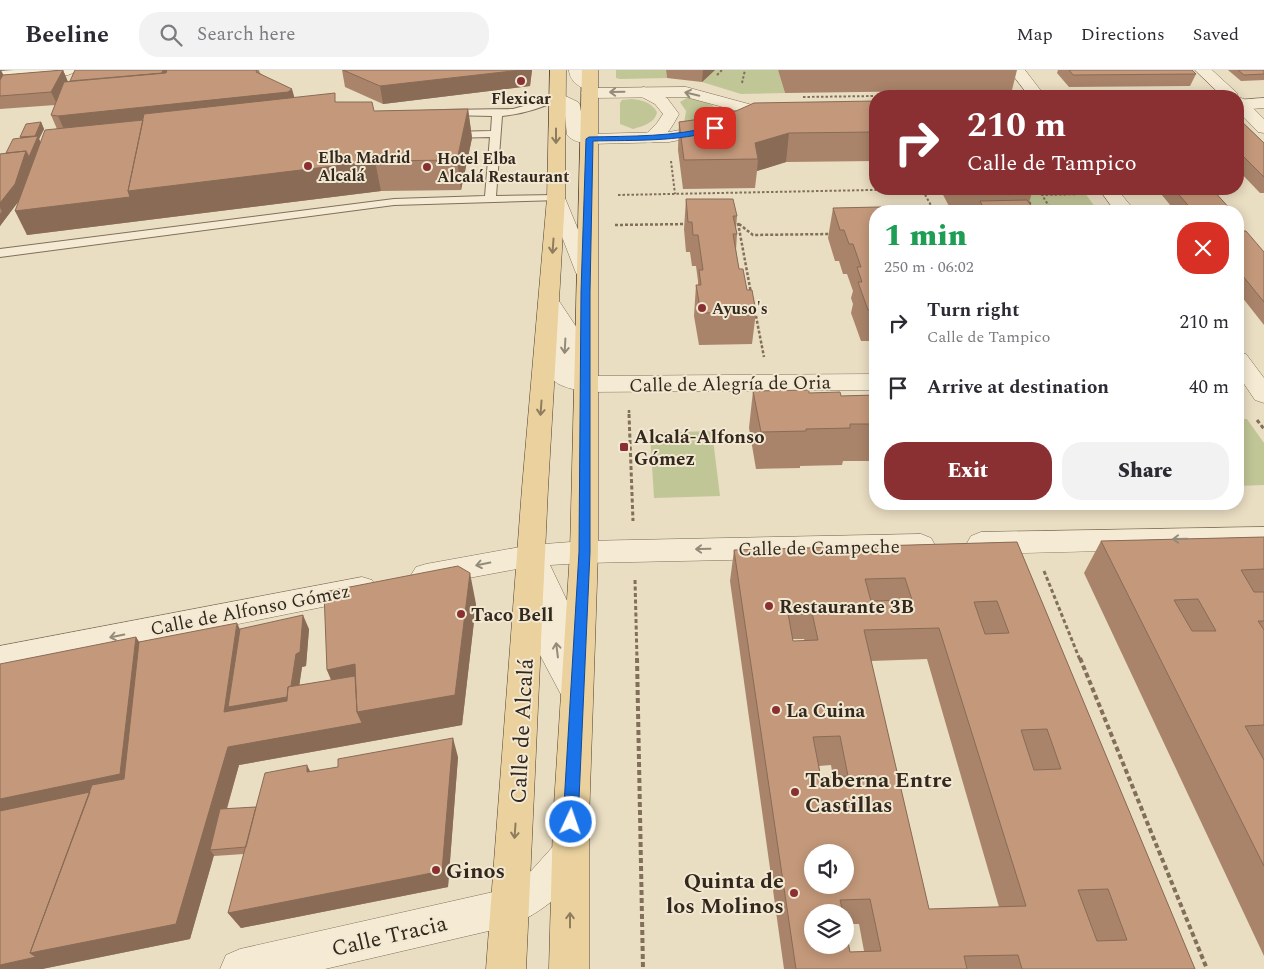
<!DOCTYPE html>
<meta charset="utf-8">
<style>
body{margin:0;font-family:Spectral,serif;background:#f2f2f3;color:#2b2b33;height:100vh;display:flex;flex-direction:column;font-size:19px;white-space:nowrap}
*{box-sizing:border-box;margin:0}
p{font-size:16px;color:#7c7c81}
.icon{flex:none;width:28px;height:28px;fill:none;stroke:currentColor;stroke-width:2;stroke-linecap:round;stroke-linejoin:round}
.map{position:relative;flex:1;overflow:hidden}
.side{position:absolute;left:869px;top:135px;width:375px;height:305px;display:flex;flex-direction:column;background:#fff;border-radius:20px;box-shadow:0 2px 12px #0003}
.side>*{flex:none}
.hud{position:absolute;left:869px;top:20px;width:375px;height:105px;border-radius:20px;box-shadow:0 2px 12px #0003;background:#8b3032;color:#fff;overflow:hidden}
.buttons{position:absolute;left:804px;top:774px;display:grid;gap:10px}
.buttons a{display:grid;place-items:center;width:50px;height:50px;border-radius:50%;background:#fff;box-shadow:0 2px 12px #0003;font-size:25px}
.pin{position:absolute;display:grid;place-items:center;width:42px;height:42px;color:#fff;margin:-21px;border-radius:10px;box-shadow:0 2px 8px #0006}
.me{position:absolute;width:55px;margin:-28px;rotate:3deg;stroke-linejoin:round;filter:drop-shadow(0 0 4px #0008)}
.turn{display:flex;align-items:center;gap:18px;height:105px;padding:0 15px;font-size:22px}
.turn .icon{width:65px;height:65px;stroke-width:2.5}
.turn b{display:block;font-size:35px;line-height:42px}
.round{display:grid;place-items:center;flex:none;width:52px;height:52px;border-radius:20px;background:#f2f2f3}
.head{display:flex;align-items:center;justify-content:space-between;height:85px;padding:0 15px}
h1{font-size:30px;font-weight:800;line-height:38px;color:#1e9e55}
.button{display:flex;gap:10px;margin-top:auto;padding:10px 15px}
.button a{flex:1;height:58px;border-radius:20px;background:#8b3032;color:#fff;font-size:20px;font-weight:800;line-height:58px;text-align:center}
.button a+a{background:#f2f2f3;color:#2b2b33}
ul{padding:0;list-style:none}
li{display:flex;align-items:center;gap:15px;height:65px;padding:0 15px}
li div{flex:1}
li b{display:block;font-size:19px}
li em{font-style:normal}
header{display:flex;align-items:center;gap:30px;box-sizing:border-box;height:70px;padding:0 25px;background:#fff;border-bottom:1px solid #e1e1e2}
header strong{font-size:24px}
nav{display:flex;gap:28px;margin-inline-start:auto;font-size:18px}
.search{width:350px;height:45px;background:#f2f2f3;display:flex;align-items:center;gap:12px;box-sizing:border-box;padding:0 18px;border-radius:20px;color:#7c7c81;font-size:19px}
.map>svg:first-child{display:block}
.green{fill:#c1c697}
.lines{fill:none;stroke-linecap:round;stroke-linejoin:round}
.service-casing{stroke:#826f5b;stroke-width:2}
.minor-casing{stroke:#826f5b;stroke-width:1}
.tertiary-casing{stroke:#826f5b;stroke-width:1}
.primary-casing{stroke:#503e2f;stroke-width:1}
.path-far3{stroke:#826f5b;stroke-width:2;stroke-dasharray:2.5 2;stroke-linecap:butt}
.path-far2{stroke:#826f5b;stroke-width:2.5;stroke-dasharray:3 2;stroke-linecap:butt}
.path-far1{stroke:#826f5b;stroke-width:3;stroke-dasharray:4 2.5;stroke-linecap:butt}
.path{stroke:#826f5b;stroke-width:4;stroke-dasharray:5 3;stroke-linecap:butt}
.service{fill:#f5ebd4;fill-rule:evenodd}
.minor{fill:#f5ebd4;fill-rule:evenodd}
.tertiary{fill:#f5ebd4;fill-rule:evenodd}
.primary{fill:#ead19d;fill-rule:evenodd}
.wall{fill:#a9846a;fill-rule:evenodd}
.shaded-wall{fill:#896b56}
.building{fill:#c4997b;stroke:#896b56;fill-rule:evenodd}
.oneway{stroke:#948a79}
.oneway2{stroke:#8e7c5e}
.route{fill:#1a73e8;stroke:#114b97}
.poi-dot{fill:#8b3032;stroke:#f2e8d1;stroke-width:2}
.labels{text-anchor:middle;stroke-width:4;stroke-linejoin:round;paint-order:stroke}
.far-poi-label{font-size:16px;font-weight:bold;fill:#33281e;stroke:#f2e8d1;text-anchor:start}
.street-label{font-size:19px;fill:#33281e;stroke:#f2e8d1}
.poi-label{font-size:19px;font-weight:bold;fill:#33281e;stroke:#f2e8d1;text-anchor:start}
.near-street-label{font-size:22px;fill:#33281e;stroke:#f2e8d1}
.near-poi-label{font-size:22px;font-weight:bold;fill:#33281e;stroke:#f2e8d1;text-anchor:start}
</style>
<header>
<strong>Beeline</strong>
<div class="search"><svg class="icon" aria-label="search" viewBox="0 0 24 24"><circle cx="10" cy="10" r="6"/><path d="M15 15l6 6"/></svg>Search here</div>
<nav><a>Map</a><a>Directions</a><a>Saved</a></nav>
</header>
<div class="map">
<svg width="1264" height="899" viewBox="0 0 1264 899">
<rect width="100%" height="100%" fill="#e9ddc2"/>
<path class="green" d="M616,0H666L667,8L620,9L616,8Z
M715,0H778L785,23L741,24L702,12Z
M687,28C699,29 709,32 719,40L718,46L684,53L686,41L680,32Z
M632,29C642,30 651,32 657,42C655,53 643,56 633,59L620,54V33L622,30Z
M1014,119H1082L1098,141H1028Z
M1238,349H1247L1264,373V415L1238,416Z
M712,361L720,426L654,428L650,363Z"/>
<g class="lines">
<defs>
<path id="service" d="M557,24L560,25V29C542,38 522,44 502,46L496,126L556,125L562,128L560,130L394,135L0,187V179L394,129L485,126L490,67L449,68L444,65L449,62L491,61L492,46L447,45L444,44V40L513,39L531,34Z"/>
<path id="minor" d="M15,0H76L73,3L68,5L0,11V1Z
M569,0H585V4L597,16L595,19C584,22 569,12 569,0Z
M1009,0H1025L1045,26H1029Z
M1195,0H1212L1237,23L1238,27L1244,29L1264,49V63L1258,62L1238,41V26H1222Z
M644,17L667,28L679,44C672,57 662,76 645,72L642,68L657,53L663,44L655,34L638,25L636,22L638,19Z
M557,22L578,32L580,35L584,62L595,65L598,69L595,73C587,75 573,72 567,65L564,37L549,27L551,24Z
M1099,119H1117L1135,141H1115Z
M556,122L563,124L565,128L596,203L593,207L586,209L579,207L576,203L547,128L549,124Z
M549,227L557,228L577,258L575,303L586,306L875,304V320L585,322C574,319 557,317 551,307L555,258L538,233L541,228Z
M1238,282L1246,284L1264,308V333L1255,330L1238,305Z
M1264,457V477L981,484L971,480L967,473L971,466L981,462Z
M921,464L931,468L935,475L931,482L921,486L584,493L550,495L571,539L572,584L593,624L588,634L577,638L566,634L540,585L541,539L522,498L426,516L416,513L411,505L416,497L426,494L531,475L584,471Z
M362,507L372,510L377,518L372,526L362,529L0,602V576Z
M570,767L583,772L588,785C575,817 542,843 510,856L325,899H220L226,885L240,879L502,820L531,801L557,772Z"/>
<path id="tertiary" d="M686,17L756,36L787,38L789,41L787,44L756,46L686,27L589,28L583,26L581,23L583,20L589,18Z
M1264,28V38L1238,40V30Z
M716,53L722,54L724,58L722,62L669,72L589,74L583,73L580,69L583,65L589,64L669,62Z"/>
<path id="primary" d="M550,0H566L565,128L548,418L526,899H486L522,418L547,128Z
M582,0H598V482L589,751V899H549L553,751L570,482Z"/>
</defs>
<use href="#service" class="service-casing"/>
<use href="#minor" class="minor-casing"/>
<use href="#tertiary" class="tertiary-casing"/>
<use href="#primary" class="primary-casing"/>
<path class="path-far3" d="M717,5L722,0
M742,13L745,0
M1062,24L1191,22
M877,26L1003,24
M803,27L875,26
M671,91L675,124
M618,125L922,119L934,141
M1027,128L1035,141
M1052,141L1042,125L1082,124"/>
<path class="path-far2" d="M733,153H738L751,223
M739,154L753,165L831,164
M615,155L689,154
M755,241L764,287
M1238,255L1244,263
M629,340V345"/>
<path class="path-far1" d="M629,344L633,451
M1257,350L1264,359
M1044,501L1080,590
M635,510L637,590"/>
<path class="path" d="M637,588L643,899
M1080,588L1207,899"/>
<use href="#service" class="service"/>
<use href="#minor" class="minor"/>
<use href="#tertiary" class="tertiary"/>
<use href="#primary" class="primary"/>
</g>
<path class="wall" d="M0,0L3,5L63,0L68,12L259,0L260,3L294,28L337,32L374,41L468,39L472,68L461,120L381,121L27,165L18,131L0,156V84L6,83L20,68V67L41,52L44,59L39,69L41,72L57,59L51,45L55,35L0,39Z
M342,0H532L530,16L383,34L345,17Z
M666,0H715L702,12L667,8Z
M778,0H1017L1012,20L785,23Z
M1058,0H1192L1196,4L1190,16L1069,17L1057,3Z
M1228,0H1264V10L1241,11Z
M875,31V91L786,92L757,101L755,118L683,119L678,80L679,52Z
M1238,48L1264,73V123H1260L1238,100Z
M940,119H1033L1029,133L1035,141H977V140H951Z
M1157,119H1212L1232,141H1175Z
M686,129L737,146L736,159L737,164L736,180L739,199L756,242L752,274L699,275L694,246L696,215H698V211L696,196H692L690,182H686L684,159Z
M833,138L875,141V271H861L851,243L853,234L851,228L853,221L847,204H843L839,191H835L828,168Z
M1238,158L1264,182V255L1238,222Z
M753,321L809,323L841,326L875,325V391H843L842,395L800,396V398L756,399L749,358Z
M1264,467V886L1084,503L1101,471Z
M1017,472L1195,899H784L730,511L734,480ZM793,569H804L805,571H793ZM927,589L999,837L929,839L871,591ZM831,695L833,707L821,708L819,696ZM812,842H845V854H859L864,881L850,882Z
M476,534L462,655L239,695L227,739L256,737L310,702L458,687L448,817L241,858L228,843L244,784L214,786V785L190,869L42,899H0L136,567L139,572L240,559H309L306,596L302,597L299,615L331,610L327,600Z"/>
<path class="shaded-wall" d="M1,0L9,17L0,26V1Z
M63,0L68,12L57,34L51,22Z
M163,0H169L170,4L68,16Z
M521,0H532L530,16L383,34L380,16Z
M703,0H715L702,12Z
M292,19L298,40L375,91L381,121L27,165L15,141L68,68L58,46Z
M468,39L472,68L461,120L457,90Z
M41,52L44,59L39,69L41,73L22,127L0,156V144L2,141L0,138V133L23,74L20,67Z
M789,63L786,92L757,101L758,89L755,73Z
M470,503L476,534L462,655L239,695L215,779L210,780L214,785L190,869L42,899H0V895L30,883L0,755V729L136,567L151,591L228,677L340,630L327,600Z
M303,545L309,559L306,596L302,597L296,639L224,642L237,553L246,572L296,584Z
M453,668L458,687L448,817L241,858L228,843Z
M307,695L316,713L307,702Z"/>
<path class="building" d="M63,0L51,22L0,26V10L3,5Z
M75,0H163L162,3L70,11Z
M167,0H257L256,2L292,19L288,22L58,46L51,45L64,12L166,3Z
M343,0H521L380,16Z
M1069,0H1192L1196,4L1073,5Z
M1238,0H1264V4L1244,5Z
M335,23V32H372L374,41L468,39L457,90L375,91L128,121L144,44Z
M875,31V62L789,63L755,73L758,89L684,90L679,52L715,47L736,41L754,33Z
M1238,48L1264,73V107L1238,81Z
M143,50L128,121L130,127L15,141L45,60Z
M41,52L35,66L20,67L26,54Z
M38,66L29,87L26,81L6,83L13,69Z
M26,81L15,114L0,133V84Z
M1174,119H1212L1232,141H1193Z
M686,129H733L737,146H733L737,164H733L739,199H743L747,220H752L756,242L701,243L696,215H701L699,200H703L698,165H693L692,152H688Z
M1027,130L1035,141H985L980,131Z
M881,137L883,141H875V240H868L858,212H862L857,197H861L853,174H849L844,160H840L833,138Z
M1238,158L1240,161H1246L1264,182V232L1238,200Z
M809,320V323L840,322L841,326L875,325V354H850V358L806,359V361L761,362L753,321Z
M1264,467V499L1241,500L1254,522H1264V551H1258L1264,560V655L1245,656L1264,690V796L1101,471ZM1198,529L1216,561H1192L1174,530Z
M1017,472L1195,899H1022L1018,885L964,886L967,899H796L734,480ZM905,508L912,530L871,531L865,509ZM997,531L1009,563L985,564L974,532ZM787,538H811L818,570L793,571ZM939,558L1026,836L929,839L864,560ZM1047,659L1061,699L1034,700L1021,660ZM840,666L848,706L821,708L813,667ZM812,782H845V815H812ZM1108,819L1127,870L1097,871L1078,820ZM870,829L881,881L850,882L845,856V875H812V842H843L840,830Z
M458,496L470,503L455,625L357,642L355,594L327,600L324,522Z
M303,545L300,582L296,584L291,616L288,617L287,627L228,637L240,559Z
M237,553L224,642L287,631L288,617L355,606L357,642L362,653L228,677L176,854L30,883L92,715L124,709L139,572Z
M136,567L120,704L0,729V594Z
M453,668L442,801L228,843L265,703L307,695V702L338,697V689Z
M90,722L30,883L36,887L0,895V741Z
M256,737L246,777L210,780L220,739Z"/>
<defs><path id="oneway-shaft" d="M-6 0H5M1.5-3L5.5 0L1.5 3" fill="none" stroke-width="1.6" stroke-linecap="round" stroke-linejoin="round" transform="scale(1.25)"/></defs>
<g class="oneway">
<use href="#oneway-shaft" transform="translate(617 22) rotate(179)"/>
<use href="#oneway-shaft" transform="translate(692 24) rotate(-167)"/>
<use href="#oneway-shaft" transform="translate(565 276) rotate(93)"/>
<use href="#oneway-shaft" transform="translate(1180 469) rotate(179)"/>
<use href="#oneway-shaft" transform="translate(703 479) rotate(179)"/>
<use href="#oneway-shaft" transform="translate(483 494) rotate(169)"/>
<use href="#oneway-shaft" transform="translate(117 566) rotate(169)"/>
<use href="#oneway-shaft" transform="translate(557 580) rotate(-97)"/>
</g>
<g class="oneway2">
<use href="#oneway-shaft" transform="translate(556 66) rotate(90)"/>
<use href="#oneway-shaft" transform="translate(553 176) rotate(94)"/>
<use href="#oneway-shaft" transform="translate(541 338) rotate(94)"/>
<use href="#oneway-shaft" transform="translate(515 761) rotate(94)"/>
<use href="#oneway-shaft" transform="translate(570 850) rotate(-90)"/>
</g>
<path class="route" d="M715,56L718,57V60C678,72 634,70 593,71L590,222V482L578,752L576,756L571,759L566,756L563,752L579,482L581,222L586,69L589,67C631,66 674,67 715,56Z"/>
<g class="poi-dot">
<circle cx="521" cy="11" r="5"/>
<circle cx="308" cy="96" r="5"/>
<circle cx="427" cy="97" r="5"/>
<circle cx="702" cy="238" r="5"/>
<rect x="619" y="372" width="10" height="10" rx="2.5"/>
<circle cx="769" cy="536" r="5"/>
<circle cx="461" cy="544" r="5"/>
<circle cx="776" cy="640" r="5"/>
<circle cx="795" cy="722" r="5"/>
<circle cx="436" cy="800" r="5"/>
<circle cx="794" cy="823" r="5"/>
</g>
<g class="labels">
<g class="far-poi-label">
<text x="521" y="34" text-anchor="middle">Flexicar</text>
<text x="318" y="93">Elba Madrid<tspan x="318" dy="18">Alcalá</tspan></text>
<text x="437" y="94">Hotel Elba<tspan x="437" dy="18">Alcalá Restaurant</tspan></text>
<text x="712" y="244">Ayuso's</text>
</g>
<g class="street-label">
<text transform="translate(730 313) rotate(-1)" y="7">Calle de Alegría de Oria</text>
<text transform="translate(819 477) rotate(-1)" y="7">Calle de Campeche</text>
<text transform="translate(250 539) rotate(-11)" y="7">Calle de Alfonso Gómez</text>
</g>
<g class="poi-label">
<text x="634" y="373">Alcalá-Alfonso<tspan x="634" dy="22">Gómez</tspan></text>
<text x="779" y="543">Restaurante 3B</text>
<text x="471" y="551">Taco Bell</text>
<text x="786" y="647">La Cuina</text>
</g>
<g class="near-street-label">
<text transform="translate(521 661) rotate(-87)" y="8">Calle de Alcalá</text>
<text transform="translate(389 865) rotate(-13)" y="8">Calle Tracia</text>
</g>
<g class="near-poi-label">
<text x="805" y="717">Taberna Entre<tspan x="805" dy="25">Castillas</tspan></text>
<text x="446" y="808">Ginos</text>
<text x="784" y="818" text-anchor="end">Quinta de<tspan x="784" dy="25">los Molinos</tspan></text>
</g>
</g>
</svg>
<div class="buttons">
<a><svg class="icon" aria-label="sound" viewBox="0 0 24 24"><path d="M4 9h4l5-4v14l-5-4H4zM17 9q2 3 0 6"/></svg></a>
<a><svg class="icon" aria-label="layers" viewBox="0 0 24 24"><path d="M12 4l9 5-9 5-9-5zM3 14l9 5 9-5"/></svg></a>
</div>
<div class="pin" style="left:715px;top:58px;background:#d93025"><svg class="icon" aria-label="arrive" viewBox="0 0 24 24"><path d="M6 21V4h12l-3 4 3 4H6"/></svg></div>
<svg class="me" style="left:571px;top:752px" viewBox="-20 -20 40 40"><circle r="17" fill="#1a73e8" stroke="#fff" stroke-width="3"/><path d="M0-11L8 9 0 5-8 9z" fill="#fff"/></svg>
<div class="hud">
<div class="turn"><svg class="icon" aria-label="right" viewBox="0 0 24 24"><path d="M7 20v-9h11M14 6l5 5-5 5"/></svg><div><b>210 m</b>Calle de Tampico</div></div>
</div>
<section class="side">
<div class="head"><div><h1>1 min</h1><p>250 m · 06:02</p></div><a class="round" style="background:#d93025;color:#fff"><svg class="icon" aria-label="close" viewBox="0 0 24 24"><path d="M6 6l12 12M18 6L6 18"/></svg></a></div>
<ul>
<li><svg class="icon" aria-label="right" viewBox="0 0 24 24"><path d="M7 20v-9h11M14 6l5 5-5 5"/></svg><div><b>Turn right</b><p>Calle de Tampico</p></div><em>210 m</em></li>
<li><svg class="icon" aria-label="arrive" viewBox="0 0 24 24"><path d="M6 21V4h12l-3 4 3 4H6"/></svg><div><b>Arrive at destination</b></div><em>40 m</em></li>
</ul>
<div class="button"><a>Exit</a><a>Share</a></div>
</section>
</div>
